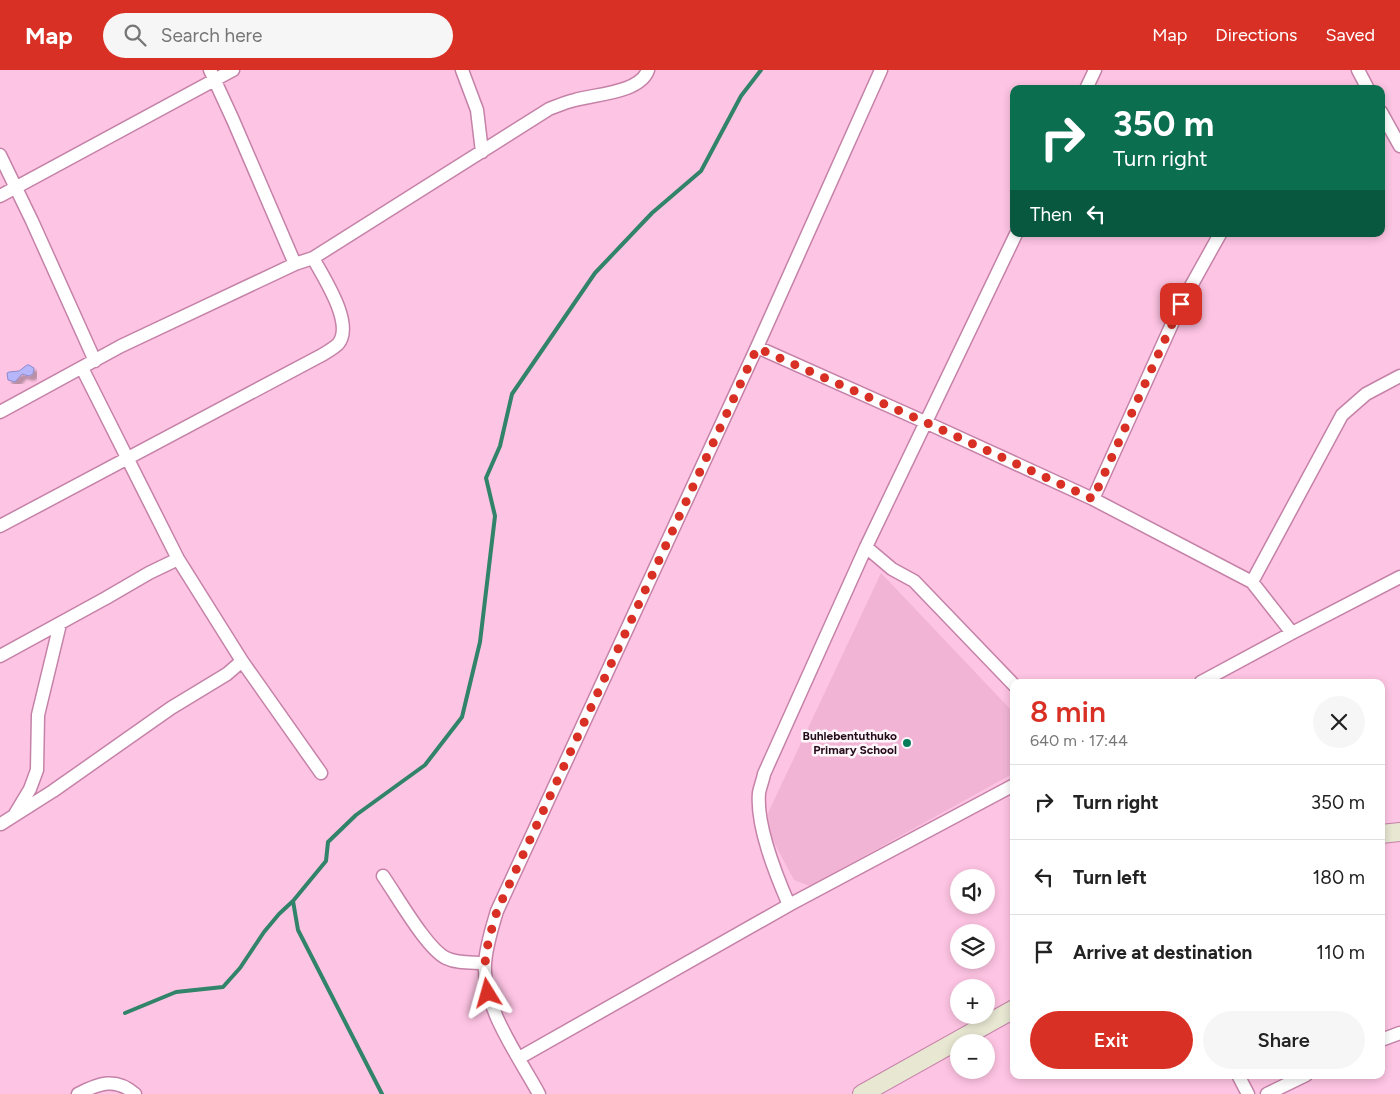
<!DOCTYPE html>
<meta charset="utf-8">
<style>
body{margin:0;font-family:Figtree,sans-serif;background:#f6f6f6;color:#222;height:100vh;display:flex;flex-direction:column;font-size:19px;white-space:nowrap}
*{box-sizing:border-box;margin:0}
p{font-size:16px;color:#767676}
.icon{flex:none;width:28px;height:28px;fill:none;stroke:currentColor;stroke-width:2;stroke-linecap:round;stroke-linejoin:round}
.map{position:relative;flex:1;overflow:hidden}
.drawer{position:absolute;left:1010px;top:609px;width:375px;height:400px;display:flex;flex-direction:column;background:#fff;border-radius:10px;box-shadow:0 2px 8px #0003}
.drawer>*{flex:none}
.banner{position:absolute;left:1010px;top:15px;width:375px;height:152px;border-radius:10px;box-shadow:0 2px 8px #0003;background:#0b6e4f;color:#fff;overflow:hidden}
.tools{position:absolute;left:950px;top:799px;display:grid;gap:10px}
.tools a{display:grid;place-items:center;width:45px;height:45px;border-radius:50%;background:#fff;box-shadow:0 2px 8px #0003;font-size:25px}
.pin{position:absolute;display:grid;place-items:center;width:42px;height:42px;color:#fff;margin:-21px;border-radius:10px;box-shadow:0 2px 8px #0006}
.me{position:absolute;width:55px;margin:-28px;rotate:352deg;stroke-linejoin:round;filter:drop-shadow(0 0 4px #0008)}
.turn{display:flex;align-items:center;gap:18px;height:105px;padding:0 20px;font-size:22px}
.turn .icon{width:65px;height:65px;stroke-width:2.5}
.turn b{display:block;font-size:35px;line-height:42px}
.then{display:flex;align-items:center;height:48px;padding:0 20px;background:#0003;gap:10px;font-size:19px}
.round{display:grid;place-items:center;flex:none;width:52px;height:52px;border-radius:26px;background:#f6f6f6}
.overview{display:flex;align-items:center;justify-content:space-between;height:85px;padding:0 20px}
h1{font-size:30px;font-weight:600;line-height:38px;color:#d93025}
.primary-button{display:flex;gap:10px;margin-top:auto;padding:10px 20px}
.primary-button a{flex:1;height:58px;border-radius:30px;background:#d93025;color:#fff;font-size:20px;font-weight:600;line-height:58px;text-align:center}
.primary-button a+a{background:#f6f6f6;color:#222}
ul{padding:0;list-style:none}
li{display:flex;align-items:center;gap:15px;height:75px;padding:0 20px;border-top:1px solid #e0e0e0}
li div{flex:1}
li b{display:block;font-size:19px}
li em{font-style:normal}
header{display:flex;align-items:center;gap:30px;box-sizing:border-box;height:70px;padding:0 25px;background:#d93025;color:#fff}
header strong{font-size:24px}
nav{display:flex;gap:28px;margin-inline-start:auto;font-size:18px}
.search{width:350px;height:45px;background:#f6f6f6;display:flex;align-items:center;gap:12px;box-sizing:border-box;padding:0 18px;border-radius:28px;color:#767676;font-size:19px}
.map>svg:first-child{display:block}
.built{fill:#f2b4d5}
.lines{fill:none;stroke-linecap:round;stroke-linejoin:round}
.stream{stroke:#318369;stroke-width:4}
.building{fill:#b8b6fb;stroke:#8d8acc;filter:url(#shadow)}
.street-casing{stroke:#c582a8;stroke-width:15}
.secondary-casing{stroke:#c582a8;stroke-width:20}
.street{stroke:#fff;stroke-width:12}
.secondary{stroke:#e8e7d2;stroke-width:18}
.route{stroke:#d93025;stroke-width:9;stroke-dasharray:0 16.2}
.poi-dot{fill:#057c5a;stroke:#fef6fa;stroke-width:2}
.labels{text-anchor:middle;stroke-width:5;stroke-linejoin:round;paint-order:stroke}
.poi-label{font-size:12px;font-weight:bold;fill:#250c1b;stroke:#fef6fa;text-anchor:end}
</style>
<header>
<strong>Map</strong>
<div class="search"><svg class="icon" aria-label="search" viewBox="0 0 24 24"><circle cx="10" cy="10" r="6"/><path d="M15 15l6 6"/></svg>Search here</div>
<nav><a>Map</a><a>Directions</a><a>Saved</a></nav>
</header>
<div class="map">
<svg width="1400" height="1024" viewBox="0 0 1400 1024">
<defs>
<filter id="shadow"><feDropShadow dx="4.5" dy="4.5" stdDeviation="1" flood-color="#0004"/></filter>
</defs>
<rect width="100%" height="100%" fill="#fec4e3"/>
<path class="built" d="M881,503L1014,643V703L810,816L794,810L769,763L768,743Z"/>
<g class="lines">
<path class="stream" d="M293,831L298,860L382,1024
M125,943L176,922L223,917L240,898L264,862L279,844L293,831L326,791L328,772L356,745L425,695L462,647L480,572L495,446L486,408L500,376L512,324L595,203L652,143L701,101L741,26L761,0"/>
</g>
<path class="building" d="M27,295H29L34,298L33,304L29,306L22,304L15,312L8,310L7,303L9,302L19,301Z"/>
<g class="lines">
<defs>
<path id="street" d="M210,0L233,50L295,194
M462,0L477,40L482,82
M1358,0L1368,19
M1086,19L1095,0
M1381,42L1400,76
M0,85L32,151L95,291
M0,126L233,0
M757,277L925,352L1093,429L1252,512L1292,563
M0,342L121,276L295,194L313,188L549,39C557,36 566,32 575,30C595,24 640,23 648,0
M1093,429L1181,234L1220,164
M0,456L322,285C327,282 334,278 338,274C355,254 323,207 313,188
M866,477L892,499L914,511L1014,615
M1252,512L1342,345L1366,324L1400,306
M0,586L106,528L149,503L178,489L82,298
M242,591L321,703
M1201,612L1292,563L1400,507
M15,744L30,719L37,700L38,645L60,554
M1,754L53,721L171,638L227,604L242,591L178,489
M383,806C397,826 427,879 446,888C458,894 472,892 485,893
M789,835C776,805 756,756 759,723C760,717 763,710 764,704L866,477L1016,164
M1381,970L1400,963
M519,988L789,835L1014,715
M1238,1005L1248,1024
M78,1024C99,1013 116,1007 135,1024
M539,1024C519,987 482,937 485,894C486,876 492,858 497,841L757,277L881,0
M1267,1024L1306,1005"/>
<path id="secondary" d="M1381,764L1400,762
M862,1024L1014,939"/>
</defs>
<use href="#street" class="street-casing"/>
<use href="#secondary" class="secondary-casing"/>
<use href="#street" class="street"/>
<use href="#secondary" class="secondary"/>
</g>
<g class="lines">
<path class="route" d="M488,923C480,895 489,868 497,841L757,278L925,352L1093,429L1181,234"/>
</g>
<circle class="poi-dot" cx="907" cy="673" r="5"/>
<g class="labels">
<g class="poi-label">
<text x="897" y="670">Buhlebentuthuko<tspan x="897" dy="14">Primary School</tspan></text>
</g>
</g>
</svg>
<div class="tools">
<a><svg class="icon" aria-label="sound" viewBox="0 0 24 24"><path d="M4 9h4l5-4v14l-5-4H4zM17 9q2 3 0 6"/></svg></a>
<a><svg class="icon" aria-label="layers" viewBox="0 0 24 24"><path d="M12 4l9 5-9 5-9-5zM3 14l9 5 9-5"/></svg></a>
<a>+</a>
<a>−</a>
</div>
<div class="pin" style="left:1181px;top:234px;background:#d93025"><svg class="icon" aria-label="arrive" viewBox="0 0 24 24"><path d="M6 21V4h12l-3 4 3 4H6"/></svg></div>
<svg class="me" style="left:488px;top:923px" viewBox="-20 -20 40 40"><path d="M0-17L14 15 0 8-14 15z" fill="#d93025" stroke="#fff" stroke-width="4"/></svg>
<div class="banner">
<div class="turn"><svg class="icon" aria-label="right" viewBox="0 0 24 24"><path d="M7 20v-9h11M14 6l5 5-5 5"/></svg><div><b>350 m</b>Turn right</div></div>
<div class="then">Then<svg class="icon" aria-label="left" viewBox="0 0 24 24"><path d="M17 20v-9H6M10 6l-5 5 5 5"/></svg></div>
</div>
<section class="drawer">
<div class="overview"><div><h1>8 min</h1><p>640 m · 17:44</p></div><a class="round"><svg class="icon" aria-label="close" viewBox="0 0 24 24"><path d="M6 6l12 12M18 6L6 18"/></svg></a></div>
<ul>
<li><svg class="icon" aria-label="right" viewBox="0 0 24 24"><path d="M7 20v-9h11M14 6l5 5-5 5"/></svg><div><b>Turn right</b></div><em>350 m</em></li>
<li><svg class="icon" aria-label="left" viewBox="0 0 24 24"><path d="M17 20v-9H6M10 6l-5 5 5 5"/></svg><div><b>Turn left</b></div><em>180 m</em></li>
<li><svg class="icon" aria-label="arrive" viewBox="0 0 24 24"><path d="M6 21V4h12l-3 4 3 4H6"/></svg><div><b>Arrive at destination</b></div><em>110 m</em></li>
</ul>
<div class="primary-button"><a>Exit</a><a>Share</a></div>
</section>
</div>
